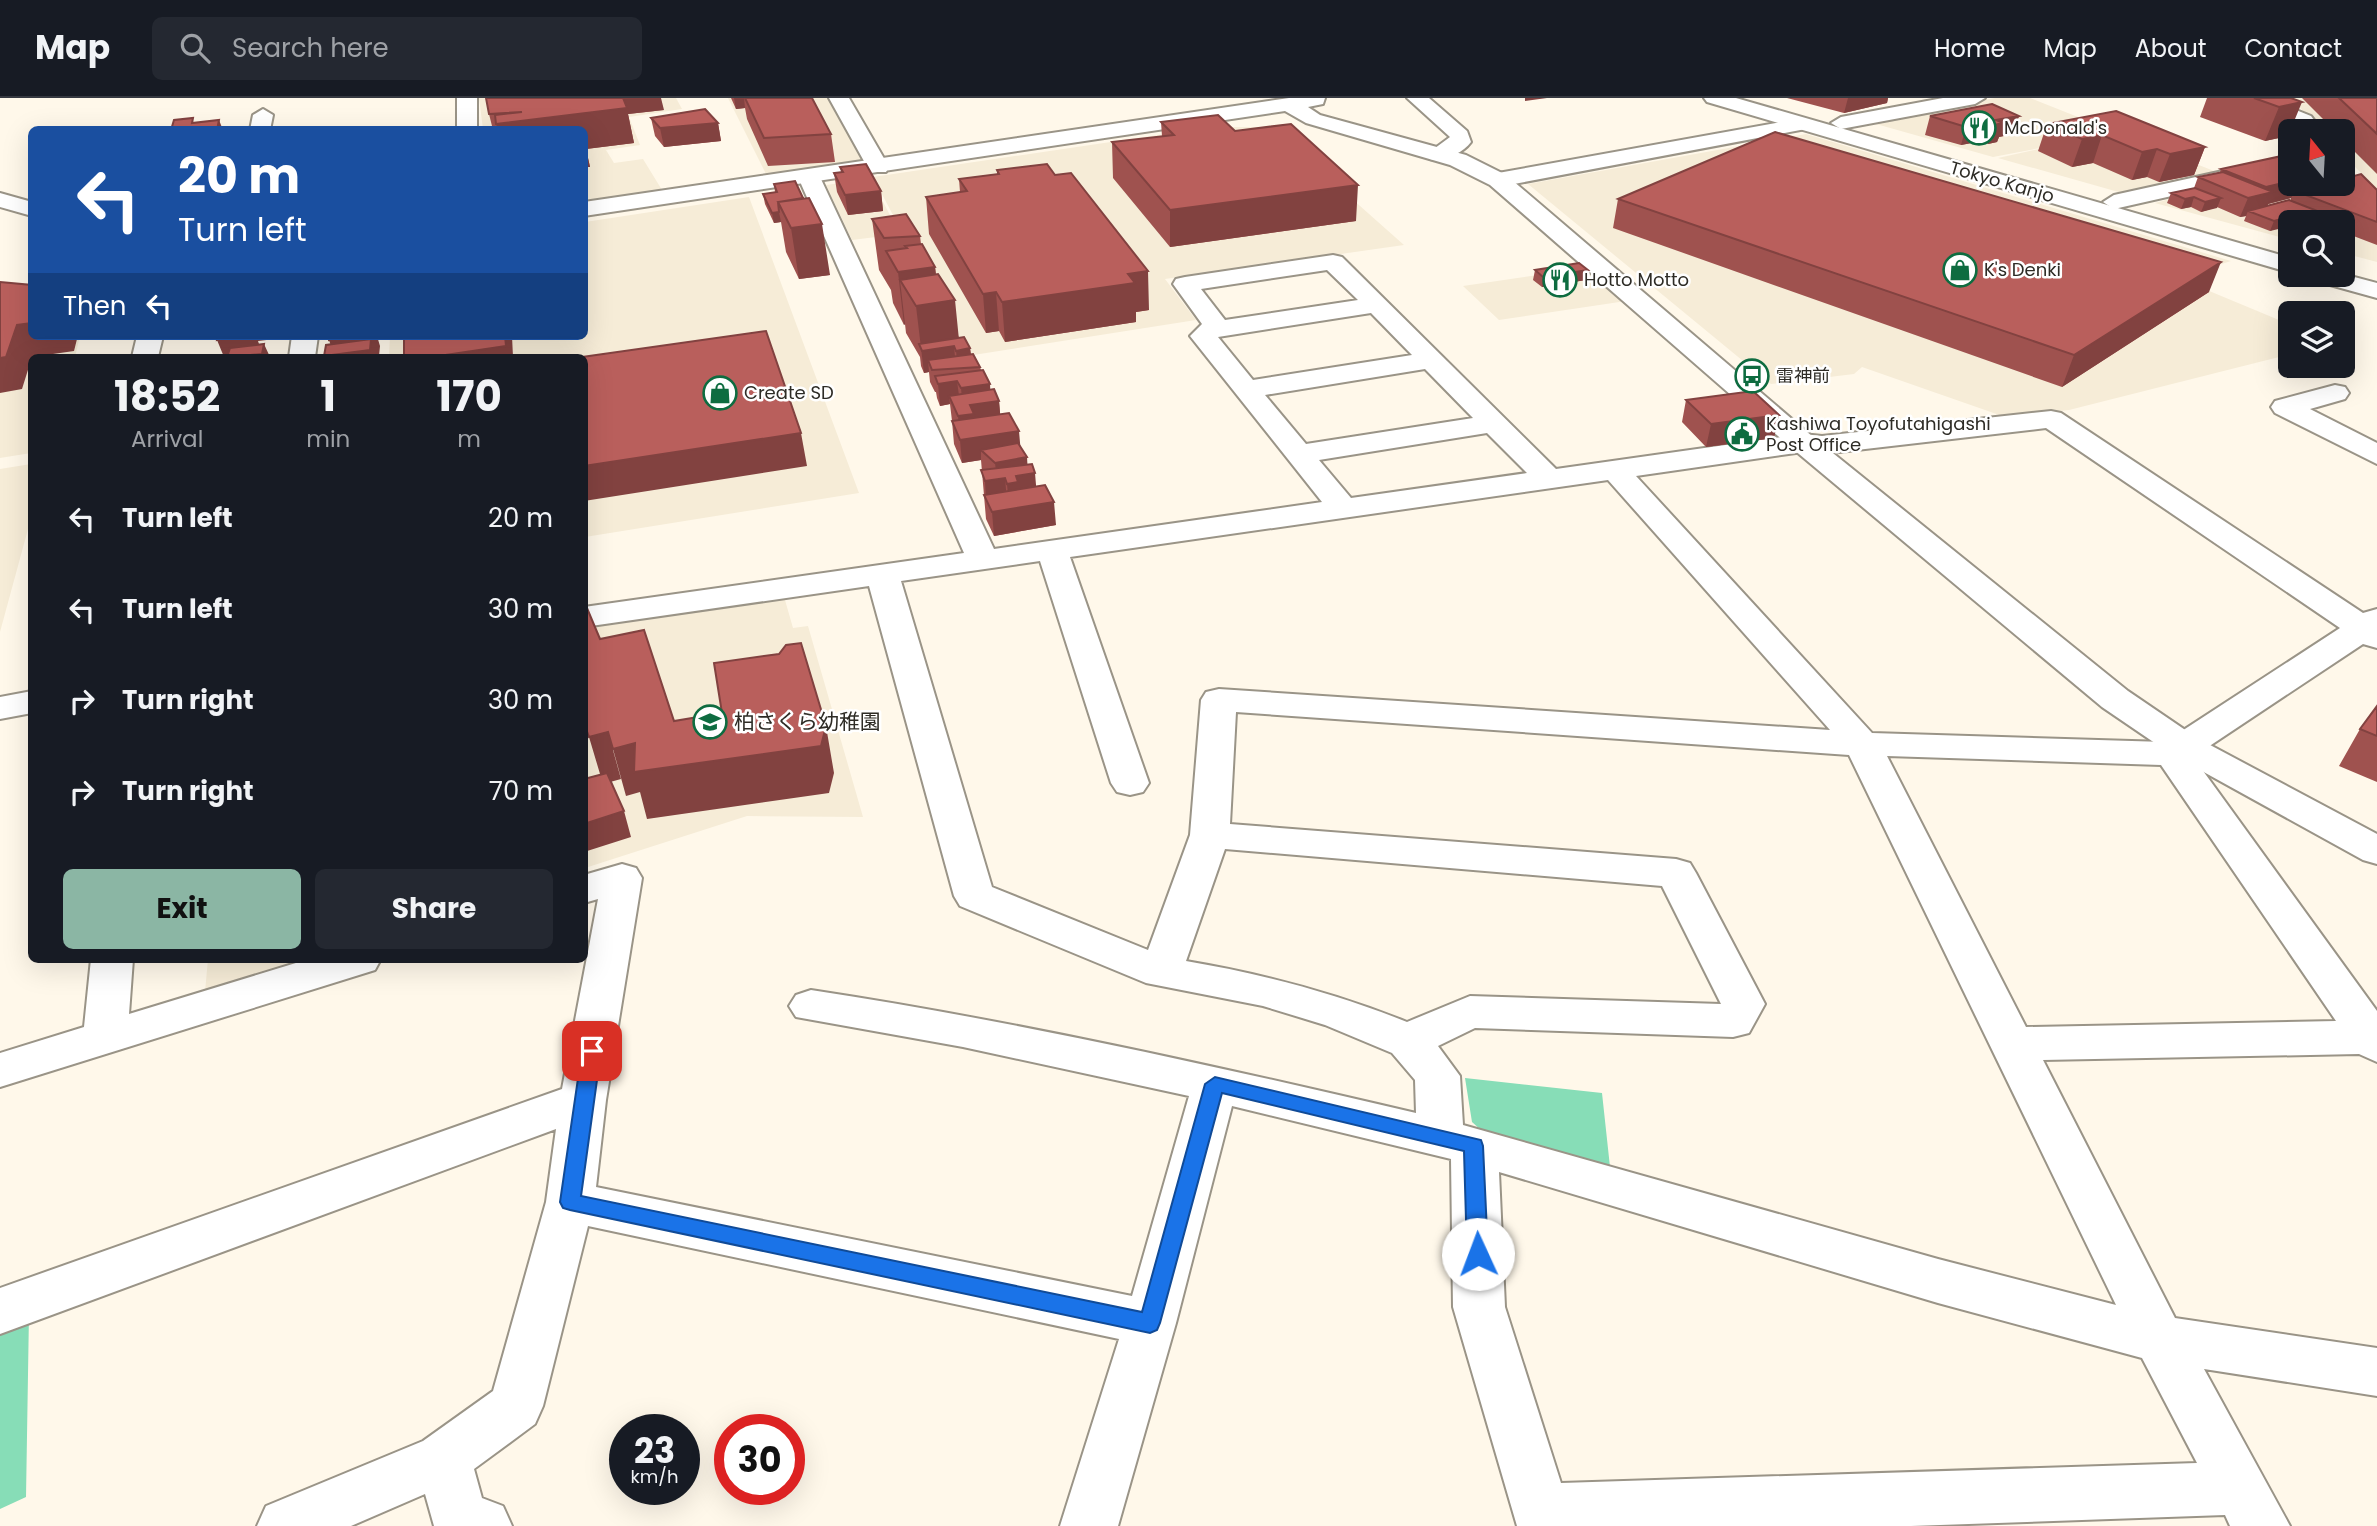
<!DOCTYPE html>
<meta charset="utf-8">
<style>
body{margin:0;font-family:Poppins,"Noto Sans JP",sans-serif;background:#242831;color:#f1f3f6;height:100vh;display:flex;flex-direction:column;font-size:26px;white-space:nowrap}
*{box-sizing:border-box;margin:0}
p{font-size:23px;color:#9ea1a6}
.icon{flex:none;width:38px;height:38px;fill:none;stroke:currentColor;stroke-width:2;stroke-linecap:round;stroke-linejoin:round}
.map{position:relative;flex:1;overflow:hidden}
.panel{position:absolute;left:28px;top:256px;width:560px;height:609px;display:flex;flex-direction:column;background:#171b24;border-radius:10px;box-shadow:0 7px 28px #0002}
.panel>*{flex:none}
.top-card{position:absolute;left:28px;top:28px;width:560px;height:214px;border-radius:10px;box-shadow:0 7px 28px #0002;background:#1a4fa0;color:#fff;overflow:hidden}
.needle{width:46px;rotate:342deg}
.fabs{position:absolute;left:2278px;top:21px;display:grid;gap:14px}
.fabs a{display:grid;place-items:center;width:77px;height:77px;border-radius:10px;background:#171b24;box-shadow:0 7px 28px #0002;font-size:35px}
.speed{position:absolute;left:609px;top:1316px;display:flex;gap:14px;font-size:35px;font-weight:700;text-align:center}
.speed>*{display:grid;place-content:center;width:91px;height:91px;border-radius:50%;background:#171b24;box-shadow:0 7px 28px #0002;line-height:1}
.speed small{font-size:18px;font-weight:400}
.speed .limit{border:10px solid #d22;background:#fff;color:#111}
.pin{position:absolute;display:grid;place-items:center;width:60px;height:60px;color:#fff;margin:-30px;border-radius:14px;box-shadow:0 4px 10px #0006}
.me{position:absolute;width:77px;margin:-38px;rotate:358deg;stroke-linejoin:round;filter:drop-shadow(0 0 5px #0008)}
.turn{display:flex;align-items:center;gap:24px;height:147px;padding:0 35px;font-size:32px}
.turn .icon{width:91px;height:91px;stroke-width:2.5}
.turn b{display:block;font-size:49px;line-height:60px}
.then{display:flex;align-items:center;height:66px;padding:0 35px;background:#0003;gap:14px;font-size:26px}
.eta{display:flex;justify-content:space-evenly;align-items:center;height:119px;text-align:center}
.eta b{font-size:42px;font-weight:700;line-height:49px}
.action{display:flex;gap:14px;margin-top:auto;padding:14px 35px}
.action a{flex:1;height:80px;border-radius:10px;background:#8bb6a4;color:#111;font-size:28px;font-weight:700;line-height:80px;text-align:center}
.action a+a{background:#242831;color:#f1f3f6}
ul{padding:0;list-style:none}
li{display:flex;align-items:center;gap:21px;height:91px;padding:0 35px}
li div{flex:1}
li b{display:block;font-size:26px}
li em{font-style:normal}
header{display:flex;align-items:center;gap:42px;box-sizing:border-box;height:98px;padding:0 35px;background:#171b24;border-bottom:2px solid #363941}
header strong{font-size:33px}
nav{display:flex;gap:38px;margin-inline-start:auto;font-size:24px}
.search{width:490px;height:63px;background:#242831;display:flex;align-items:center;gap:18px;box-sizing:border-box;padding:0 24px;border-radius:10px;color:#9ea1a6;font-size:26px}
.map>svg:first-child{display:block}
.built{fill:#f6ecd7}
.green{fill:#87ddb7}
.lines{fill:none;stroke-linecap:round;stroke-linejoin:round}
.street-casing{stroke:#9a9487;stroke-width:4}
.secondary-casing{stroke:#9a9487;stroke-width:4}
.highway-casing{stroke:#9a9487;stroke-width:4}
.street{fill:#fff;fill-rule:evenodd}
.secondary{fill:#fff;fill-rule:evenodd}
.highway{fill:#fff;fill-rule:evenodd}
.wall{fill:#9f524f;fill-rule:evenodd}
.shaded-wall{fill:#824240}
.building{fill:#b95f5c;stroke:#824240;stroke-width:2}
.route{fill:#1a73e8;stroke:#114b97;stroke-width:2}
.labels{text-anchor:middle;stroke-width:5;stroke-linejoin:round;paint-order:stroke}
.far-poi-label{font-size:18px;fill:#2e2c26;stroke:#fff;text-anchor:start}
.far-street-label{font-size:18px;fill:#2e2c26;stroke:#fff}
.poi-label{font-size:21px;fill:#2e2c26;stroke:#fff;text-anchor:start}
</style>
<header>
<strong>Map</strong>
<div class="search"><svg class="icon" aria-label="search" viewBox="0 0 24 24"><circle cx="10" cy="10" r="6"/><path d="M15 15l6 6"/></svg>Search here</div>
<nav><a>Home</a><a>Map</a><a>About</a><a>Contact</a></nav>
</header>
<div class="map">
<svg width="2377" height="1428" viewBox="0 0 2377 1428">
<rect width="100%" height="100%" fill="#fff8ea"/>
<path class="built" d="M479,0H676L682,11L629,19L640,47L606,52L614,65L643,61L662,92L585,103L584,32L483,31Z
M728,0H828L864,64L767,78Z
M1995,0H2030L2219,75L2122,95L1998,60L2066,45L1993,59L1869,24Z
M2291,0H2377V92L2343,56V33H2322Z
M1212,29H1271L1404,147L1165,181L1196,222L967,258L873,79Z
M1806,36L2231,163L2178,180L2291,227V256L2069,312L2005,319L1862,269L1854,276L1771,286L1528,86Z
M2343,78L2377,113V164L2343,155V124H2291V142L2155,105L2206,91L2343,86Z
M871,81L900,136L852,142L826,87Z
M749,99L859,395L585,439L584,259H389L390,238H584L585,124Z
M1586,170L1626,203L1499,222L1463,188Z
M0,214L32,238H80L75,259H32L31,355L0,360Z
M31,366V420L0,534V371Z
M783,495L793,530L808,528L863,719L747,718L585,770L584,524Z
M208,861H306L205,894Z"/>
<path class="green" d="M1465,980L1602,995L1610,1069L1491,1041L1472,1024Z
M29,1215L26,1399L0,1411V1226Z"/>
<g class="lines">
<defs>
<path id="street" d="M457,0H477V32H457Z
M829,0H849L889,69L886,74H870Z
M1407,0H1429L1467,33L1471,44C1463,55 1444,64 1430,61L1427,56L1450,39Z
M1943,0H1985L1975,6L1841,31L1831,25L1841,19Z
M2238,0H2266L2311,18L2314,22L2311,26H2297L2241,4Z
M263,11L273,17L270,32H250L253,17Z
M1804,20L1814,26L1811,30L1498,89L1487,82L1498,75Z
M2291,58V71L2114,111L2103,104L2114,97Z
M809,72L820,79L994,451L1322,404L1190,238L1202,226L1173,186L1176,181L1185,179L1333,157L1342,159L1556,371L1803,336L1822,338L2051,313L2061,315L2363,515L2377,511V550L2363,546L2193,659L2377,913V964L2359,956L2043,962L2175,1220L2377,1250V1298L2204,1271L2290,1428H2230L2225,1417L1911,1428H1517L1453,1209L1451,1061L1232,1008L1176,1225L1118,1428H1060L1119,1241L588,1128L543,1308L535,1326L474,1371L482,1400L503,1408L512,1428H434L425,1396L351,1428H257L266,1408L423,1343L493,1293L546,1104L556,1031L0,1236V1190L562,991L598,801L584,805V777L622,766L636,770L642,780L606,1002L596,1089L1132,1198L1189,998L963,949L796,919L789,908L796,897L811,892C1015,923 1215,968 1416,1015L1415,982L1392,955L1325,927L1263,908L1146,885L960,808L954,798L869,488L584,529V509L964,455L798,79ZM1327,172L1358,202L1225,222L1201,191ZM1371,215L1412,257L1253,282L1218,239ZM1425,271L1473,320L1306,346L1265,297ZM2046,330L2340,530L2165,644L1872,635L1636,378L1803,354L1822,356ZM1487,335L1527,375L1351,400L1319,362ZM1608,382L1830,632L1219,591L1206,594L1201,602L1190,737L1148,852L992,789L901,483L1040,463L1111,685L1117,694L1130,697L1143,694L1149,685L1070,459ZM1236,614L1849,657L2116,1207L1938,1161L1463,1027L1460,978L1438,948L1475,930L1733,939L1749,935L1765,906L1696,775L1690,765L1676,761L1230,726ZM1887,658L2161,667L2336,923L2026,929ZM1225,751L1662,788L1721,906L1470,898L1407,924C1335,895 1263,876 1186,863ZM1499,1074L1938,1205L2142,1260L2197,1365L1561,1385L1505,1209Z
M137,238H163L158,259H132Z
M292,238H318L315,259H289Z
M2335,287L2345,289L2349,295L2345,301L2310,311L2377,345V366L2275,315L2271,309L2275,303Z
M32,593V615L0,621V599Z
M91,861H133L129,916L309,861H381L375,872L0,989V955L84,929Z"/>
<path id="secondary" d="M1289,0H1325L1323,6L1308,9L1320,17L1466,57L1506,77L1813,339L2128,593L2197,640L2377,736V766L2363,762L2171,656L2102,609L1793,351L1490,87L1450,67L1306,25L1285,13L584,118V104Z
M0,95L32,104V118L0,109Z"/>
<path id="highway" d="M1704,0H1736L2291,160V175L1707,4Z
M2343,176L2377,185V200L2312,182L2309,177Z"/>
</defs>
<use href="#street" class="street-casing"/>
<use href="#secondary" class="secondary-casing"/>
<use href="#highway" class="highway-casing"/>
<use href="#street" class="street"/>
<use href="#secondary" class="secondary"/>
<use href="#highway" class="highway"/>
</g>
<path class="wall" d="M731,0H812L831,36L835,64L768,68L747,21L745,10L736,11Z
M1787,0H1888L1887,5L1844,15Z
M2207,0H2291L2288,38L2265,43L2200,19Z
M2302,0H2377V76L2343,42V33H2335Z
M664,12L628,16L634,45L586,51L590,69H584V32H493L489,16Z
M1930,18H2019L2013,36L1999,39L1997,44L1988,46L1982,43L1961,47L1925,37Z
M651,20L718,25L721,43L664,49L655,38Z
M1161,24L1235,33L1356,123L1170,149L1113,80L1112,44L1162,38Z
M2047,26L2205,49L2194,77L2159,84L2147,79L2132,82L2093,65L2072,69L2038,53Z
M840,69L881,93L883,113L848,117L837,94L834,75L841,74Z
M2221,71L2291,86L2377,92V147L2343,134V124H2318L2311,122L2304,124H2291L2270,133L2244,123L2246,118L2240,119L2217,109L2201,114L2191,109L2181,111L2167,105L2171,95L2194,90L2198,79L2220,74ZM2291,100V103L2268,108V106Z
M997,72L1149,212L1136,214V224L1005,244L999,233L986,235L929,136L926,99L960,94L959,81L997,76Z
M774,86L830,177L799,181L786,154L781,124L774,125L765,106L763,96L775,94Z
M1618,101L2209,194L2062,289L1613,130Z
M872,121L920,138L921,146L935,169L936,177L959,240L970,250L971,256L980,269L981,272L990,292L999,303L1000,316L1020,348L1036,388L1056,427L994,438L986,421L981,362L962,365L954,346L952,323L950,306L940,308L937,300L936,294H935L930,284L929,274L924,275L921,268L920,259L906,235L905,226L904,227L893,205L891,192L879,172Z
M1535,172L1586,182L1542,189L1533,182Z
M1686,302L1779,317L1774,340L1706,349L1682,324Z
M2377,608V684L2339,668L2360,631Z"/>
<path class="shaded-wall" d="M620,0H661L664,12L628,16L634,45L586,51L590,69H584V32H498L496,26Z
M734,0H744L745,10L736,11Z
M1525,0H1547L1525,3Z
M1848,0H1888L1887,5L1844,15Z
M2302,4L2288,38L2265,43L2279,9Z
M2019,18L2013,36L1999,39L1997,44L1988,46L1996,22Z
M219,22L223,32H217Z
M1988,24L1982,43L1961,47L1966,29Z
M718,25L721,43L664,49L660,30Z
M2102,37L2093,65L2072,69L2082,41Z
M2205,49L2194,77L2159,84L2170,56Z
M2157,51L2147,79L2132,82L2142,54Z
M2291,83V86H2339L2295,93L2291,100L2268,106L2265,114L2248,113L2246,118L2240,119L2248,100L2263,97L2266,89Z
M1358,87L1356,123L1170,149V112Z
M881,93L883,113L848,117L845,97Z
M2194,99L2191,109L2181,111L2185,101Z
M2221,100L2217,110L2201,114L2205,104Z
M2315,112L2311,123L2304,124H2291V128L2270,133L2274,123Z
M779,114L781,124L774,125L772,115Z
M822,126L830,177L799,181L791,130Z
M2221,164L2209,194L2062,289L2074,257Z
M935,169L939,204L955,202L960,252L970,250L972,270H958L956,253L954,248L956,270L928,262L929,274L924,275L916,208L900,182L905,226L904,227L898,174Z
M1588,172L1586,182L1542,189L1543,179Z
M1148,173L1149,212L1136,214V224L1005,244L1002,204L1128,176Z
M996,194L999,233L986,235L983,196Z
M32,225V238H75L77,241L74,253L32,259L22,291L0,295V260L17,227Z
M228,238H276L275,241L258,243L261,252L264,246L270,259H224L217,242Z
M332,238H377L380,248L379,258L377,259H325L324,258L334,257L329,242Z
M505,238H512L513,259H432Z
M957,283L960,305L949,298L950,306L940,308L938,286Z
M990,286L991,304L999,303L1001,325L960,341L958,318L963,312L961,290Z
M1779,317L1774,340L1706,349L1711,326Z
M1019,333L1021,356L981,352V362L962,365L960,342Z
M801,335L807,368L584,403V368Z
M1027,359L1028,376L1035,375L1037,399L1009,409L1007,386L1005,380L1007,403L986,402L985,383L997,381L995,365Z
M1054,404L1056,427L994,438L992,414Z
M826,628L834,675L829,695L647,721L640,694L626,698L613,651L635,645Z
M608,634L621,681L603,686L589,639Z
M624,713L631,739L584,754V726Z"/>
<path class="building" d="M486,0H623L627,10L496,26L495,17L522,14L489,16Z
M745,0H812L831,36L764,40Z
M2254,0H2291L2302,4L2279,9Z
M2339,0H2377V36Z
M1992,6L2019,18L1996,22L2003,25L1994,27L1988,24L1966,29L1930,18Z
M705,11L718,25L660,30L651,20Z
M2116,13L2205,49L2170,56L2157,51L2142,54L2102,37L2082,41L2047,26Z
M1218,17L1235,33L1291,26L1358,87L1170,112L1112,44L1174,37L1161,24Z
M193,20L192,25L219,22L217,32H171L174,22Z
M578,28L579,32H552Z
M1775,34L2221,164L2074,257L1618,101Z
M2291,56V83L2266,89L2221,71Z
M866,66L881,93L845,97L834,75L843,74L840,69Z
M1047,66L1055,77L1071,75L1148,173L1128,176L1135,185L1002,204L996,194L983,196L926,99L967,93L959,81L999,76L997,72Z
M2223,74L2273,94L2248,100L2198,79Z
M2361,76L2377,92V124L2295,93L2323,86H2343V81Z
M795,83L803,100L778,104L779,114L772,115L763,96L777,94L774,86Z
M2195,90L2221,100L2205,104L2194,99L2185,101L2171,95Z
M809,100L822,126L791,130L778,104Z
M2289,102L2315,112L2274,123L2248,113Z
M906,116L920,138L884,140L872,121Z
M922,146L935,169L898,174L886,153L907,150L905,148Z
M1579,165L1588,172L1543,179L1535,172Z
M938,176L955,202L916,208L900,182Z
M0,184L32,187V211L30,215H32V225L17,227L6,259L0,260Z
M766,233L801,335L584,368V259H582Z
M218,238H247L217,242Z
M329,238H359L329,242Z
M404,238H505L506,248L432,259H404Z
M964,239L970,250L956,253L954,248L922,253L919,246Z
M371,241L370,252L324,258L326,247Z
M264,246L262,256L227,259L230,250Z
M368,256V259H346Z
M973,256L980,269L932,272L928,262Z
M983,272L990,286L961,290L957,283L938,286L935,278Z
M994,291L999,303L970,307L974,316L958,318L949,298Z
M1753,293L1779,317L1711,326L1686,302Z
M1009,315L1019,333L960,342L952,323Z
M1018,345L1027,359L995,365L981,352Z
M1032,366L1035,375L1016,378L1018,384L1007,386L1005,380L985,383L981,372Z
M1045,387L1054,404L992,414L984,397Z
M584,503L600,541L644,532L674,623L722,615L714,565L779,556L786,547L801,545L826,628L821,648L634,674L635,645L613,651L608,634L589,639L584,625Z
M2377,608V638L2360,631Z
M607,675L624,713L584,726V681Z"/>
<path class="route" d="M592,946L601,953L581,1098L1142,1214L1205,986L1215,979L1481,1042L1483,1048L1488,1156L1485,1162L1478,1164L1470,1162L1467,1156L1464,1053L1222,995L1160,1225L1157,1232L1150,1235L570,1112L563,1110L560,1104L582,953Z"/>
<defs>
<symbol id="restaurant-ring" viewBox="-11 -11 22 22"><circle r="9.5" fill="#fff" stroke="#0e6c40" stroke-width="1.5"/><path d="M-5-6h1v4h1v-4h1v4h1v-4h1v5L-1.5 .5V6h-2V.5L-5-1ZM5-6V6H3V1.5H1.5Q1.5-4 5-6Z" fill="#0e6c40"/></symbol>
<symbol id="shop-ring" viewBox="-11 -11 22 22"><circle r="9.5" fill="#fff" stroke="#0e6c40" stroke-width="1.5"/><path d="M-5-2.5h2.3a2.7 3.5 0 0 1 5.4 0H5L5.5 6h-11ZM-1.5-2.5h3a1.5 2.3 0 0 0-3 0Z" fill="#0e6c40"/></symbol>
<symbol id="bus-ring" viewBox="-11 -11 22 22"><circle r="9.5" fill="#fff" stroke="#0e6c40" stroke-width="1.5"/><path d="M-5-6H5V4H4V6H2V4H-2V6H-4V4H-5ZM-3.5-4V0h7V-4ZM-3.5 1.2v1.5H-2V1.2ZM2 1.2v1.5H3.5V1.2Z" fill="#0e6c40"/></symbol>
<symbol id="civic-ring" viewBox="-11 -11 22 22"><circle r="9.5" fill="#fff" stroke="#0e6c40" stroke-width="1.5"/><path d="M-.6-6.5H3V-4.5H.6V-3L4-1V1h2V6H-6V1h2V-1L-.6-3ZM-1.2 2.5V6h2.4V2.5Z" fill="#0e6c40"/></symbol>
<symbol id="school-ring" viewBox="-11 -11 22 22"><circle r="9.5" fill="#fff" stroke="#0e6c40" stroke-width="1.5"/><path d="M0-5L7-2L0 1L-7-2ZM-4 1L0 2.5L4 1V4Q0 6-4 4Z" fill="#0e6c40"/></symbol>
</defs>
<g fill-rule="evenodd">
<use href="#restaurant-ring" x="1960" y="11" width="38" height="38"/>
<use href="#shop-ring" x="1941" y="153" width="38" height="38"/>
<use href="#restaurant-ring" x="1541" y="163" width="38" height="38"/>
<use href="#bus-ring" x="1733" y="259" width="38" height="38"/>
<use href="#shop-ring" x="701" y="276" width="38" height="38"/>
<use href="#civic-ring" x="1723" y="317" width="38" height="38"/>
<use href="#school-ring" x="691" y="605" width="38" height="38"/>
</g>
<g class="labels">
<g class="far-poi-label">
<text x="2004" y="36">McDonald's</text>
<text x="1984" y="178">K's Denki</text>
<text x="1584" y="188">Hotto Motto</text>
<text x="1776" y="284">雷神前</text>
<text x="744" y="301">Create SD</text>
<text x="1766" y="332">Kashiwa Toyofutahigashi<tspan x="1766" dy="21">Post Office</tspan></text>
</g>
<g class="far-street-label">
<text transform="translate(2002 84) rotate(16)" y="6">Tokyo Kanjo</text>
</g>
<g class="poi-label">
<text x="734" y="631">柏さくら幼稚園</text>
</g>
</g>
</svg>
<div class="fabs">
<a><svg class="needle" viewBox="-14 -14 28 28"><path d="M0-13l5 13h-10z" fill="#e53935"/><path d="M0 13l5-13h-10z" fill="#9ea1a6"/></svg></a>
<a><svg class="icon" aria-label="search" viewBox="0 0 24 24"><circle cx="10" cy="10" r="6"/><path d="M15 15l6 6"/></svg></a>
<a><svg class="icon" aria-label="layers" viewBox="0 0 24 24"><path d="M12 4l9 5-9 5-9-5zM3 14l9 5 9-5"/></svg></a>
</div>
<div class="speed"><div>23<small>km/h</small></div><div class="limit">30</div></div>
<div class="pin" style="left:592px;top:953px;background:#d93025"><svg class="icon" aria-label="arrive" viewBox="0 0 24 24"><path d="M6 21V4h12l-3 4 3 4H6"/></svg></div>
<svg class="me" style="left:1478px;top:1156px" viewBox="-20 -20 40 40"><circle r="19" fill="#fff"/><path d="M0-13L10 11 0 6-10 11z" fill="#1a73e8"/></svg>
<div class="top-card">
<div class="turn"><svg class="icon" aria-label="left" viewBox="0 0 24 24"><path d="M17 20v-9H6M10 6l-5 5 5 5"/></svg><div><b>20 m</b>Turn left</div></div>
<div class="then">Then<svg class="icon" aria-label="left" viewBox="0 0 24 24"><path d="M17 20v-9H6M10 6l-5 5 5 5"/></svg></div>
</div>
<section class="panel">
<div class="eta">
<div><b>18:52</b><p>Arrival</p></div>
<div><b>1</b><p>min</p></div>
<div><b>170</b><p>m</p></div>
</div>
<ul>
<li><svg class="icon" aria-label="left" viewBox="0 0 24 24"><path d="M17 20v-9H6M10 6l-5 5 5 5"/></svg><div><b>Turn left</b></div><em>20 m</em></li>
<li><svg class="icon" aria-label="left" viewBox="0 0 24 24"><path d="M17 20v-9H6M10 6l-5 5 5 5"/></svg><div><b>Turn left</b></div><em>30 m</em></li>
<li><svg class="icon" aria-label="right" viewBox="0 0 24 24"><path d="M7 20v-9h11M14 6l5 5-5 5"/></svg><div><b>Turn right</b></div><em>30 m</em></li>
<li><svg class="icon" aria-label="right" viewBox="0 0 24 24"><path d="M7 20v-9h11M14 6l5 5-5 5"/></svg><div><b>Turn right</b></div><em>70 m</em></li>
</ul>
<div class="action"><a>Exit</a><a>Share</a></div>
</section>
</div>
